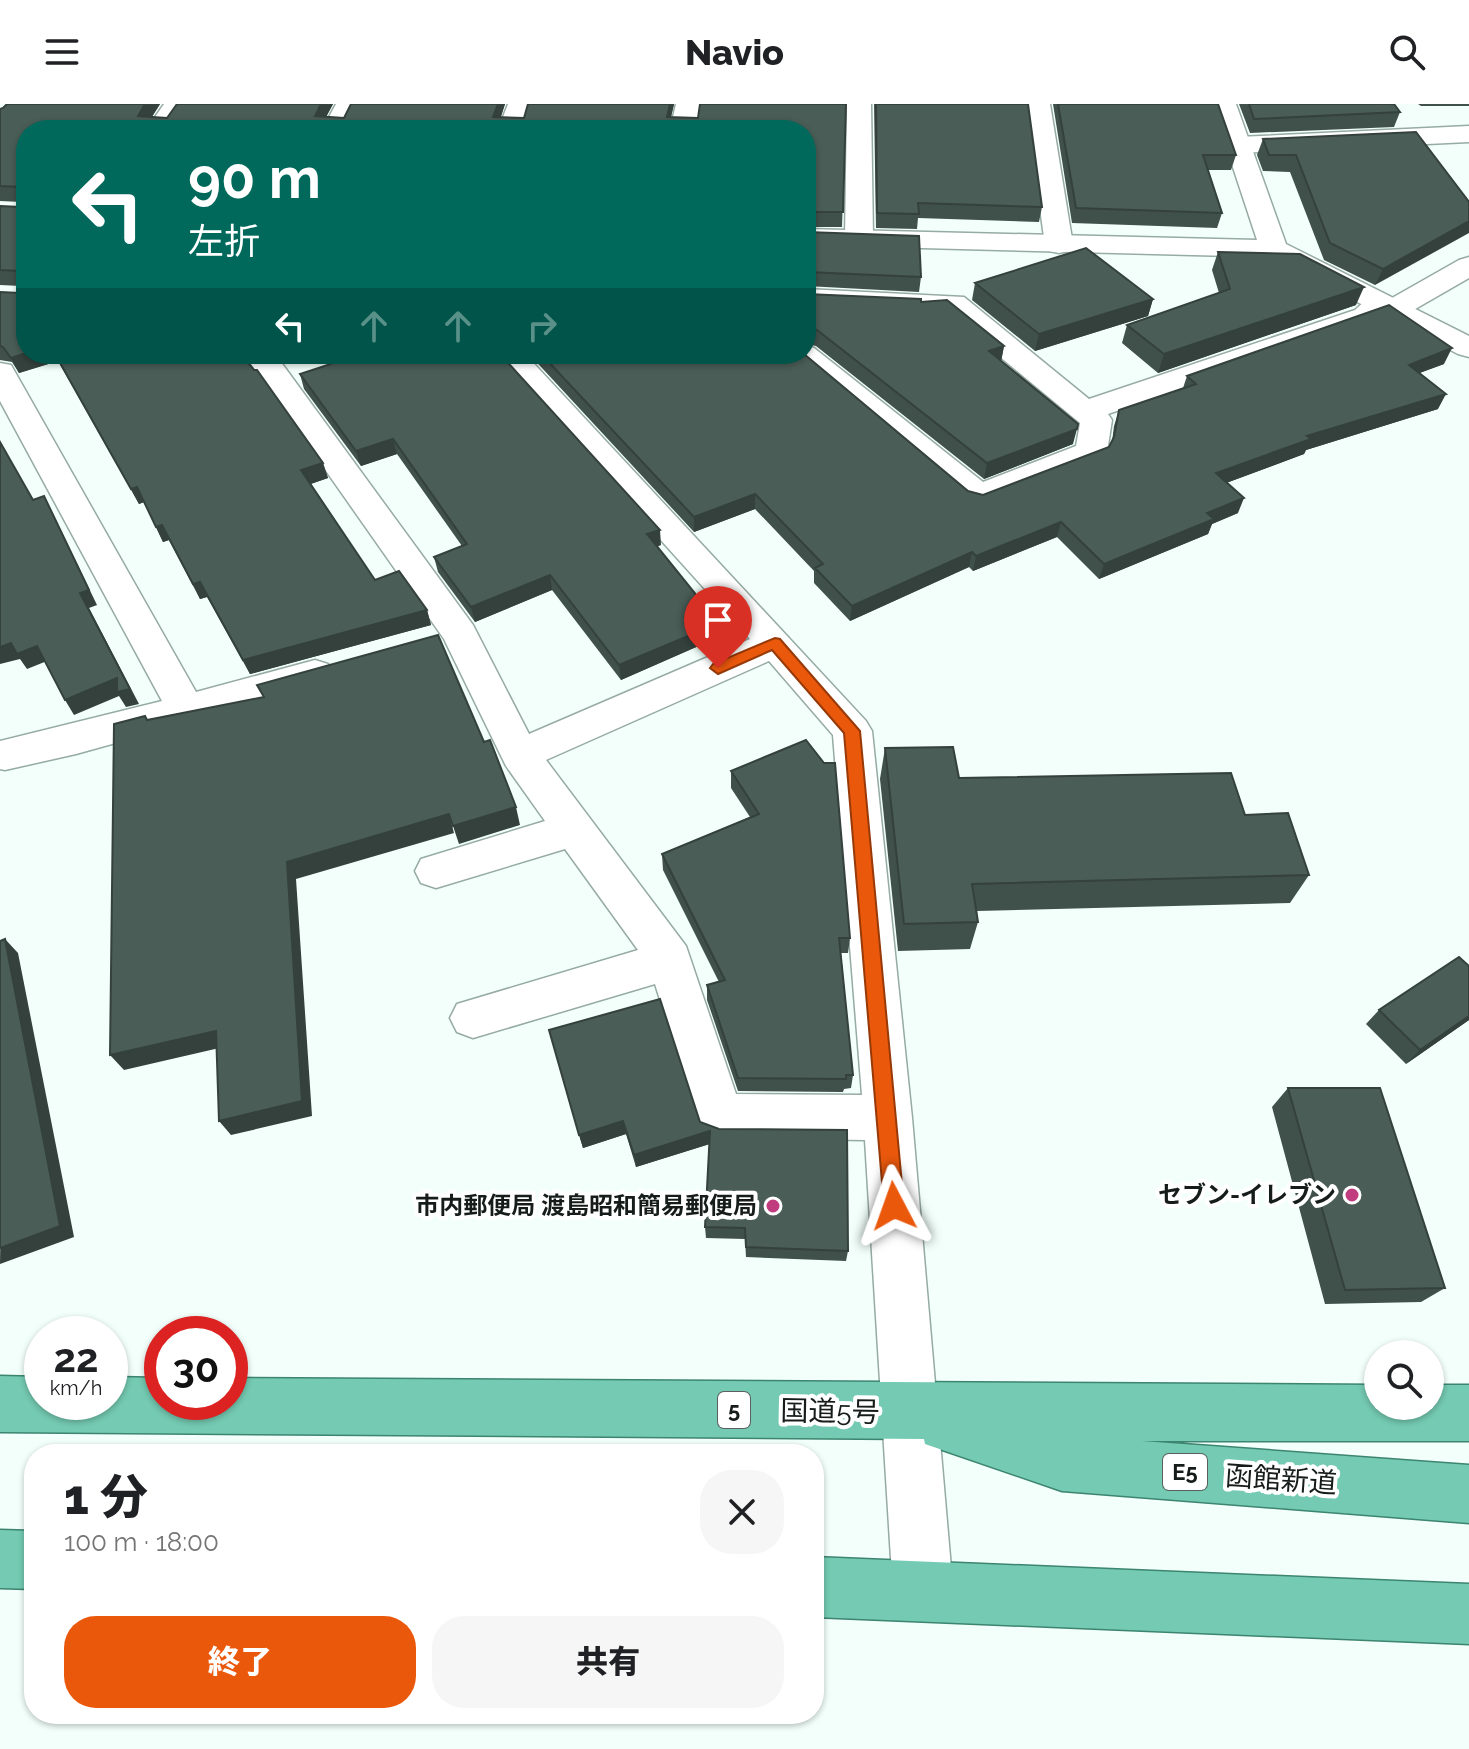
<!DOCTYPE html>
<html lang="ja">
<meta charset="utf-8">
<style>
body{margin:0;font-family:Raleway,"Noto Sans JP",sans-serif;background:#f6f6f6;color:#202124;height:100vh;display:flex;flex-direction:column;font-size:30px;white-space:nowrap}
*{box-sizing:border-box;margin:0}
p{font-size:26px;color:#757577}
.icon{flex:none;width:44px;height:44px;fill:none;stroke:currentColor;stroke-width:2;stroke-linecap:round;stroke-linejoin:round}
.map{position:relative;flex:1;overflow:hidden}
.details{position:absolute;left:24px;top:1340px;width:800px;height:280px;display:flex;flex-direction:column;background:#fff;border-radius:32px;box-shadow:0 2px 6px #0004}
.details>*{flex:none}
.hud{position:absolute;left:16px;top:16px;width:800px;height:244px;border-radius:32px;box-shadow:0 2px 6px #0004;background:#00695c;color:#fff;overflow:hidden}
.buttons{position:absolute;left:1364px;top:1236px;display:grid;gap:16px}
.buttons a{display:grid;place-items:center;width:80px;height:80px;border-radius:50%;background:#fff;box-shadow:0 2px 6px #0004;font-size:40px}
.speed{position:absolute;left:24px;top:1212px;display:flex;gap:16px;font-size:40px;font-weight:700;text-align:center}
.speed>*{display:grid;place-content:center;width:104px;height:104px;border-radius:50%;background:#fff;box-shadow:0 2px 6px #0004;line-height:1}
.speed small{font-size:20px;font-weight:400}
.speed .limit{border:12px solid #d22;background:#fff;color:#111}
.pin{position:absolute;display:grid;place-items:center;width:68px;height:68px;color:#fff;margin:-82px -34px;border-radius:50% 50% 50% 0;rotate:-45deg;box-shadow:0 0 8px #0007}
.pin .icon{rotate:45deg}
.me{position:absolute;width:88px;margin:-44px;rotate:356deg;stroke-linejoin:round;filter:drop-shadow(0 0 6px #0008)}
.turn{display:flex;align-items:center;gap:28px;height:168px;padding:0 40px;font-size:36px}
.turn .icon{width:104px;height:104px;stroke-width:2.5}
.turn b{display:block;font-size:56px;line-height:68px}
.lanes{display:flex;align-items:center;height:76px;padding:0 40px;background:#0003;justify-content:center;gap:40px;direction:ltr}
.lanes .off{opacity:.35}
.round{display:grid;place-items:center;flex:none;width:84px;height:84px;border-radius:32px;background:#f6f6f6}
.head{display:flex;align-items:center;justify-content:space-between;height:136px;padding:0 40px}
h1{font-size:48px;font-weight:800;line-height:60px}
.button{display:flex;gap:16px;margin-top:auto;padding:16px 40px}
.button a{flex:1;height:92px;border-radius:32px;background:#ea580c;color:#fff;font-size:32px;font-weight:800;line-height:92px;text-align:center}
.button a+a{background:#f6f6f6;color:#202124}
header{display:flex;justify-content:space-between;align-items:center;height:104px;padding:0 40px;background:#fff;font-size:36px;font-weight:800}
.map>svg:first-child{display:block}
.lines{fill:none;stroke-linecap:round;stroke-linejoin:round}
.minor-casing{stroke:#96aba3;stroke-width:3}
.tertiary-casing{stroke:#96aba3;stroke-width:3}
.trunk-casing{stroke:#3d8570;stroke-width:3}
.minor{fill:#fff;fill-rule:evenodd}
.tertiary{fill:#fff;fill-rule:evenodd}
.trunk{fill:#74cab2;fill-rule:evenodd}
.wall{fill:#40504b}
.shaded-wall{fill:#34413d}
.building{fill:#4a5d57;stroke:#34413d;stroke-width:2}
.route{fill:#ea580c;stroke:#983908;stroke-width:2}
.poi-dot{fill:#c13c7f;stroke:#fff;stroke-width:3}
.labels{text-anchor:middle;stroke-width:8;stroke-linejoin:round;paint-order:stroke}
.shield{fill:#fff;stroke:#5b605f;stroke-width:2}
.shield-label{font-size:22px;font-weight:bold;fill:#151c1a}
.poi-label{font-size:24px;font-weight:bold;fill:#151c1a;stroke:#fff;text-anchor:end}
.near-street-label{font-size:28px;fill:#151c1a;stroke:#fff}
</style>
<header><svg class="icon" aria-label="menu" viewBox="0 0 24 24"><path d="M4 6h16M4 12h16M4 18h16"/></svg>Navio<svg class="icon" aria-label="search" viewBox="0 0 24 24"><circle cx="10" cy="10" r="6"/><path d="M15 15l6 6"/></svg></header>
<div class="map">
<svg width="1469" height="1645" viewBox="0 0 1469 1645">
<rect width="100%" height="100%" fill="#f2fffa"/>
<g class="lines">
<defs>
<path id="minor" d="M164,0H188L172,26H146Z
M336,0H360L348,26H322Z
M508,0H532L524,26H498Z
M676,0H700L696,26H670Z
M847,0H871L873,134L869,140L859,142L849,140L845,134Z
M1026,0H1050L1073,141L1069,147L1059,149L1049,147L1045,141Z
M1469,22V38L1238,49L1229,46L1225,41L1229,36L1238,33Z
M1469,153V174L1403,212L1393,215L1383,212L1375,218L1108,310L1112,316L1107,348L1103,355L979,403L967,400L788,250H806V242L814,244L983,378L1076,342L1080,319L946,208L806,203V185L964,193L1089,295L1355,206C1367,195 1376,187 1392,194L1459,156Z
M244,250H275L473,521L529,630L750,535L493,250H525L866,617L872,627L912,1014L953,1487L944,1508L923,1517L902,1508L893,1487L865,1036L719,1034L702,1028L655,880L473,934L457,928L450,914L457,900L638,846L565,745L436,784L421,779L415,767L421,755L545,717L506,662L444,535ZM769,557L833,631L862,991L736,990L686,842L546,656Z
M0,259L11,261L15,268L196,588L315,556L328,560L334,570L328,580L76,650L5,666L0,665V637L162,597L0,297Z"/>
<path id="tertiary" d="M1212,0H1236L1286,140L1469,232V253L1458,250L1270,153L806,141V125L1257,136Z"/>
<path id="trunk" d="M0,1272L42,1273V1298H110V1273L162,1274V1298H230V1274L1378,1281V1302H1430V1281H1469V1337H1142L1469,1361V1419L1062,1387L925,1340L924,1335L0,1328Z
M0,1426L34,1427V1485L0,1484Z
M814,1453L1469,1480V1540L814,1513Z"/>
</defs>
<use href="#minor" class="minor-casing"/>
<use href="#tertiary" class="tertiary-casing"/>
<use href="#trunk" class="trunk-casing"/>
<use href="#minor" class="minor"/>
<use href="#tertiary" class="tertiary"/>
<use href="#trunk" class="trunk"/>
</g>
<path class="wall" d="M7,0H160L152,13L167,14L177,0H333L326,13L344,14L351,0H505L501,13L524,14L528,0H674L671,13L698,14L700,0H846L842,123H806V26H26V250H241L254,266H257L323,359L328,374L311,380L375,476L399,467L427,506L431,521L250,570L207,493L200,495L169,436L163,438L144,398L139,400L58,257L19,269L12,258L0,256V188L20,189L21,182L0,181V102L21,103V98L0,97V5L3,4Z
M874,0H1028L1042,103L1039,118L918,114L917,125L876,124Z
M1053,0H1218L1236,51L1231,66H1208L1222,109L1217,124L1072,119Z
M1239,0H1394L1400,8L1394,23L1250,29Z
M1418,0H1469V2H1421Z
M1263,35L1469,98L1375,181L1324,156L1290,68L1263,67L1257,51Z
M806,128L921,173L919,188L806,182Z
M1218,148L1356,201L1158,269L1122,239L1127,221L1219,189L1212,166Z
M975,179L1153,195L1148,212L1035,247L972,196Z
M806,190L921,198L1004,242L1001,257L1073,340L984,375L816,242L806,240Z
M529,250H804L968,387L983,391L1109,343L1112,338L1114,322L1119,306L1183,284L1187,272L1444,260L1419,269L1438,305L1306,346L1304,350L1226,379L1238,409L1212,420L1208,430L1099,475L1057,433L973,467L969,463L850,517L814,479V467L755,405L694,428Z
M300,270L661,441L656,442L719,533L621,576L552,486L475,518L438,468L434,453L462,442L397,350L361,362L304,285Z
M885,644L959,674L1245,711L1309,771L1290,799L977,807L978,818L970,845L898,847L880,675Z
M731,667L850,834L848,849H841L853,971L851,984L844,985L843,988L738,987L707,896V881L719,878L663,766L662,750L750,713L731,684Z
M1379,906L1469,916L1406,960L1366,920Z
M549,926L700,1018L848,1147L846,1157L746,1153L745,1135L706,1134L705,1123L709,1040L636,1063L626,1030L583,1044Z
M1288,984L1445,1184L1421,1198L1325,1200L1272,1003Z"/>
<path class="shaded-wall" d="M145,0H160L143,26L138,12Z
M321,0H333L319,26L315,12Z
M498,0H505L496,26L493,13Z
M670,0H674L668,26L667,13Z
M1469,117V129L1375,181L1383,165Z
M1364,183L1356,201L1158,269L1164,250Z
M1153,195L1148,212L1035,247L1039,230Z
M1004,242L1001,258L989,247Z
M1452,244L1444,260L1401,276L1409,261Z
M26,250H54L58,257L19,269L11,254Z
M1446,290L1438,305L1306,346L1304,350L1210,385L1216,369L1307,332Z
M1077,325L1073,340L984,375L987,359Z
M393,335L397,350L361,362L356,347Z
M323,359L328,374L307,381L301,366Z
M137,383L144,398L139,400L131,385Z
M755,390V405L694,428V413Z
M44,392L52,408L97,501L89,504L139,600L126,603L119,592L74,611L65,596L80,489Z
M1244,394L1238,409L1212,420L1208,430L1099,475L1104,460L1207,409Z
M1061,418L1057,433L973,467L976,452Z
M162,421L169,436L163,438L156,423Z
M660,426L661,441L648,446L647,430Z
M972,448L969,463L850,517L852,502Z
M550,471L552,486L475,518L471,503Z
M200,478L207,493L200,495L193,480Z
M427,506L431,521L250,570L243,556Z
M719,519V533L621,576L619,561Z
M11,539L37,542L47,557L27,565L20,555L0,560V543Z
M516,703L520,721L459,740L453,722Z
M449,710L454,729L296,775L312,1012L231,1031L219,1017L287,758Z
M5,835L18,849L74,1133L0,1160Z
M1469,912V916L1406,960L1420,946Z
M216,927L228,942L124,966L110,951Z
M623,1017L626,1030L583,1044L579,1031Z
M710,1027V1040L636,1063L634,1051Z"/>
<path class="building" d="M7,0H145L138,12L167,14L177,0H321L315,12L344,14L351,0H498L493,13L524,14L528,0H670L667,13L698,14L700,0H846L843,108H806V26H26V249L11,254L3,243L0,242V188L20,189L21,167L0,166V102L21,103V83L0,82V5L3,4Z
M876,0H1028L1042,103L918,99L919,110L877,109Z
M1058,0H1218L1236,51H1203L1222,109L1076,104Z
M1249,0H1394L1400,8L1254,15Z
M1416,28L1469,98V117L1383,165L1330,139L1296,51H1269L1263,35Z
M806,128L919,132L921,173L806,168Z
M1086,144L1153,195L1039,230L975,179Z
M1218,148L1300,150L1364,183L1164,250L1127,221L1230,185Z
M806,190L921,195V198L947,196L1004,242L989,247L1078,320L1077,325L987,359L817,226L806,225Z
M1389,201L1452,244L1409,261L1446,290L1307,332L1311,335L1216,369L1244,394L1207,409L1214,415L1104,460L1061,418L976,452L972,448L852,502L815,464L823,460L755,390L694,413L541,250H804L968,387L983,391L1109,343L1114,333L1119,306L1196,280L1187,272Z
M55,250H241L254,266H257L323,359L301,366L375,476L399,467L427,506L243,556L200,478L193,480L162,421L156,423L137,383L131,385Z
M361,250H500L660,426L647,430L719,519L619,561L550,471L471,503L434,453L467,440L393,335L356,347L300,270Z
M0,338L33,396L44,392L89,486L80,489L130,585L117,588V574L65,596L37,542L17,550L11,539L0,543Z
M438,531L484,638L490,636L516,703L453,722L449,710L287,758L302,997L219,1017L216,927L110,951L114,620L145,612L147,616L264,593L257,581Z
M806,636L824,659H835L850,834H839L853,971H846V975L738,974L707,881L725,876L662,750L759,710L731,667Z
M953,643L959,674L1231,669L1245,711L1288,709L1309,771L972,780L978,818L904,820L885,644Z
M5,835L60,1122L0,1144V837Z
M1459,853L1469,862V912L1420,946L1379,906Z
M660,895L700,1018L719,1025L847,1026L848,1147L746,1143L745,1124L705,1123L710,1027L634,1051L623,1017L579,1031L549,926Z
M1288,984H1380L1445,1184L1345,1186Z"/>
<path class="route" d="M775,534L780,535L860,627L904,1102L901,1110L894,1112L887,1110L884,1102L844,629L772,546L718,570L710,564L713,560Z"/>
<g class="poi-dot">
<circle cx="1352" cy="1091" r="8"/>
<circle cx="773" cy="1102" r="8"/>
</g>
<g class="labels">
<g class="shield">
<rect x="718" y="1288" width="32" height="36" rx="6"/>
<rect x="1163" y="1350" width="44" height="36" rx="6"/>
</g>
<g class="shield-label">
<text x="734" y="1314">5</text>
<text x="1185" y="1376">E5</text>
</g>
<g class="poi-label">
<text x="1336" y="1099">セブン-イレブン</text>
<text x="757" y="1110">市内郵便局 渡島昭和簡易郵便局</text>
</g>
<g class="near-street-label">
<text transform="translate(830 1307) rotate(1)" y="10">国道5号</text>
<text transform="translate(1281 1375) rotate(4)" y="10">函館新道</text>
</g>
</g>
</svg>
<div class="buttons">
<a><svg class="icon" aria-label="search" viewBox="0 0 24 24"><circle cx="10" cy="10" r="6"/><path d="M15 15l6 6"/></svg></a>
</div>
<div class="speed"><div>22<small>km/h</small></div><div class="limit">30</div></div>
<div class="pin" style="left:718px;top:564px;background:#d93025"><svg class="icon" aria-label="arrive" viewBox="0 0 24 24"><path d="M6 21V4h12l-3 4 3 4H6"/></svg></div>
<svg class="me" style="left:894px;top:1102px" viewBox="-20 -20 40 40"><path d="M0-17L14 15 0 8-14 15z" fill="#ea580c" stroke="#fff" stroke-width="4"/></svg>
<div class="hud">
<div class="turn"><svg class="icon" aria-label="left" viewBox="0 0 24 24"><path d="M17 20v-9H6M10 6l-5 5 5 5"/></svg><div><b>90 m</b>左折</div></div>
<div class="lanes"><svg class="icon" aria-label="left" viewBox="0 0 24 24"><path d="M17 20v-9H6M10 6l-5 5 5 5"/></svg><svg class="icon off" aria-label="ahead" viewBox="0 0 24 24"><path d="M12 20V5M6 11l6-6 6 6"/></svg><svg class="icon off" aria-label="ahead" viewBox="0 0 24 24"><path d="M12 20V5M6 11l6-6 6 6"/></svg><svg class="icon off" aria-label="right" viewBox="0 0 24 24"><path d="M7 20v-9h11M14 6l5 5-5 5"/></svg></div>
</div>
<section class="details">
<div class="head"><div><h1>1 分</h1><p>100 m · 18:00</p></div><a class="round"><svg class="icon" aria-label="close" viewBox="0 0 24 24"><path d="M6 6l12 12M18 6L6 18"/></svg></a></div>
<div class="button"><a>終了</a><a>共有</a></div>
</section>
</div>
